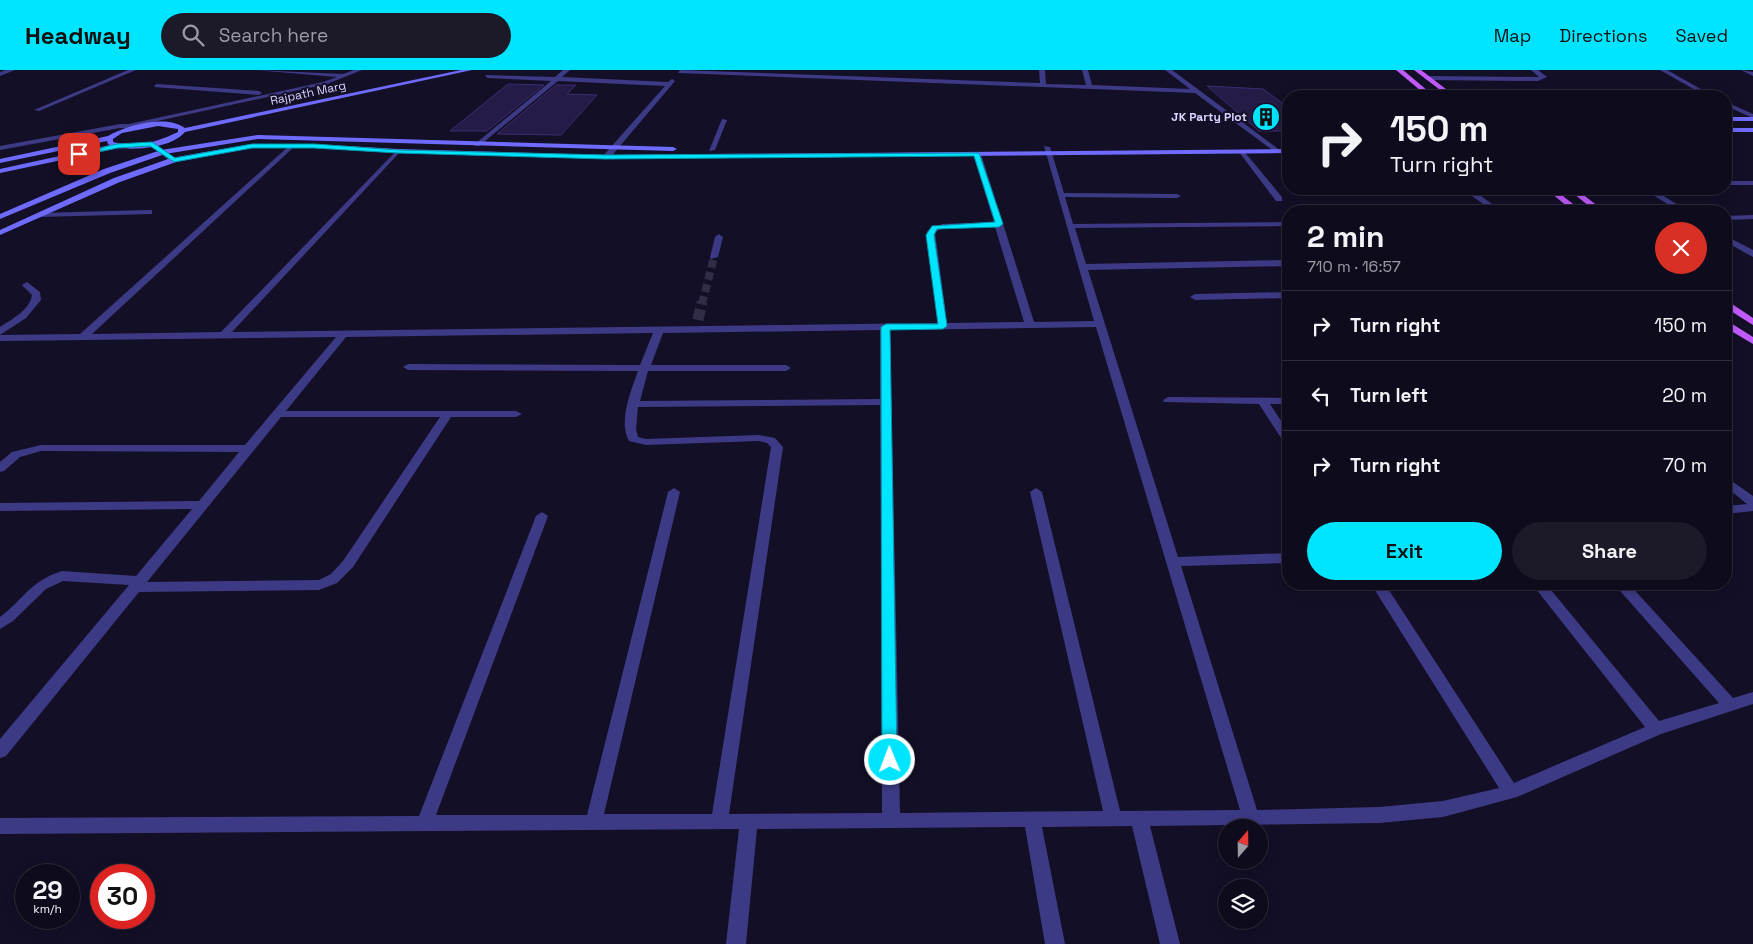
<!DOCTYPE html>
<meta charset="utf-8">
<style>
body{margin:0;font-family:"Space Grotesk",sans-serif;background:#1c1929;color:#f1f3f6;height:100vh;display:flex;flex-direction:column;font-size:19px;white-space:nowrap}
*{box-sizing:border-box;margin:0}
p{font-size:16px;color:#9b9ba3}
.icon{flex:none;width:28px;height:28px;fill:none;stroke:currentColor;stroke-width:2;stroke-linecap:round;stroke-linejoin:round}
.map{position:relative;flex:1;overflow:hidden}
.drawer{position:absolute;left:1282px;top:135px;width:450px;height:385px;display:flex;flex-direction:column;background:#0e0b1c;border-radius:20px;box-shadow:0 2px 12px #0003,0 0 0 1px #2e2b3b}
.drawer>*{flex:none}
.top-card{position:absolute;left:1282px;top:20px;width:450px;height:105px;border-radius:20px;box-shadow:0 2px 12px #0003,0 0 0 1px #2e2b3b;background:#0e0b1c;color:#f1f3f6;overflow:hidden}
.needle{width:32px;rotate:20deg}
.fabs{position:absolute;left:1218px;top:749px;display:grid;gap:10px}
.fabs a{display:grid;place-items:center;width:50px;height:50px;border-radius:50%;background:#0e0b1c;box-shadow:0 2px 12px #0003,0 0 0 1px #2e2b3b;font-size:25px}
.speed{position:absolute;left:15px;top:794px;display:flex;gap:10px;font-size:25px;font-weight:700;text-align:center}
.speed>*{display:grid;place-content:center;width:65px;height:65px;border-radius:50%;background:#0e0b1c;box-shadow:0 2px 12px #0003,0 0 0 1px #2e2b3b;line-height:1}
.speed small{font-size:12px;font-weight:400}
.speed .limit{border:8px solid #d22;background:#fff;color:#111}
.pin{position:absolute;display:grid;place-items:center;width:42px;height:42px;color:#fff;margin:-21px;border-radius:10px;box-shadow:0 2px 8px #0006}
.me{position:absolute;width:55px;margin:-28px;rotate:359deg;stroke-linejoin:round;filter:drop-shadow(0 0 4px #0008)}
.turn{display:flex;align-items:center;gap:18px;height:105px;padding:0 25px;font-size:22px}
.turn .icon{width:65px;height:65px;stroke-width:2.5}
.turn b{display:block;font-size:35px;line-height:42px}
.round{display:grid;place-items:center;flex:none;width:52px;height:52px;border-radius:26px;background:#1c1929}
.headline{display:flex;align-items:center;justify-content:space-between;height:85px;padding:0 25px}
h1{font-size:30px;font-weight:700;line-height:38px}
.cta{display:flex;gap:10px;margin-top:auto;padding:10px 25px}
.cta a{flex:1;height:58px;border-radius:30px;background:#00e5ff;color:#111;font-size:20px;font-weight:700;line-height:58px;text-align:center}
.cta a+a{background:#1c1929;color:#f1f3f6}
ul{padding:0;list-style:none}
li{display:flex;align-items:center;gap:15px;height:70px;padding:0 25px;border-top:1px solid #2e2b3b}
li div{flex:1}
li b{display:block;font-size:19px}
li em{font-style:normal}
header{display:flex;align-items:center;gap:30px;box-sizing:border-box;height:70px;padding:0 25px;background:#00e5ff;color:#111}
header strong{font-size:24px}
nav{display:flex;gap:28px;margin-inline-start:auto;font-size:18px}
.search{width:350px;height:45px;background:#1c1929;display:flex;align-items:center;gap:12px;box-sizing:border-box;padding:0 18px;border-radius:28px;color:#9b9ba3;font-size:19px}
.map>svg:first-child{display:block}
.building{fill:#241b47;stroke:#3b2d73}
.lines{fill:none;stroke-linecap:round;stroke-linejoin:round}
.street-tunnel-far1{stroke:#312d47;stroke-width:8;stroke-dasharray:8 4.5;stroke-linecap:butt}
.street-tunnel{stroke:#312d47;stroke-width:11;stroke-dasharray:11 5;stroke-linecap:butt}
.street{fill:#3d3a85;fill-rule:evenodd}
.secondary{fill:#6f6bff;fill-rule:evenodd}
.primary{fill:#c25bff;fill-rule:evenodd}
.route{fill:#00e5ff;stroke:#0095a6}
.labels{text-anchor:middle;stroke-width:4;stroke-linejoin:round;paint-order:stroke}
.far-street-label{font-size:12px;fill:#d9d4ff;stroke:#130f26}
.far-poi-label{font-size:12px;font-weight:bold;fill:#d9d4ff;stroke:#130f26;text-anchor:end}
</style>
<header>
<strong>Headway</strong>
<div class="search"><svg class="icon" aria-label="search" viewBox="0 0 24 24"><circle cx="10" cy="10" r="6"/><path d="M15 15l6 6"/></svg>Search here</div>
<nav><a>Map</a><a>Directions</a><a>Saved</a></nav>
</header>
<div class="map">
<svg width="1753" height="874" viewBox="0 0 1753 874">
<rect width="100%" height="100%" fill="#130f26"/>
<path class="building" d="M508,14L544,15L487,61H450Z
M556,15H576L567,24L597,25L561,65L497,64Z
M1207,16L1263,19L1289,38V61H1259Z"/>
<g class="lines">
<path class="street-tunnel-far1" d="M702,234L714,187"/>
<path class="street-tunnel" d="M698,250L702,232"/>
<path class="street" d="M6,0H15L0,6V2Z
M128,0H136L39,41L34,40Z
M253,0L343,4L354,0H362L327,14L139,55L141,57L138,59L120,58L0,80V76L120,54H129L323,12L337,7Z
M563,0H570L562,7L668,12L672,9L675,11L609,89L602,87L665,16L558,11L479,76H475V74L551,11L487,8L485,5L555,7Z
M680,0L1040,13L1039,0H1045L1046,14L1086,15L1082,0H1088L1092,15L1190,19L1165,0H1172L1281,81L1275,82L1195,23L678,3Z
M1531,0H1538L1547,7L1538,11L1427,10L1424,8L1427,6L1539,7Z
M1660,0H1667L1713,26H1706Z
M1742,0L1753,2V6L1743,1Z
M156,14L259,21L262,23L259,25L154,17Z
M1726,32L1753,44V48L1726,36Z
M722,49L727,50L715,80L709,81Z
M150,73H154L178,90L171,92L150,75Z
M290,75L295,76L92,264L221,262L398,79L402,81L400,82L232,262L938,253L927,161L942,154L994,152L973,84L977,82L981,84L1034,252L1094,251L1044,76L1050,77L1064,123L1177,124L1181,126L1177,128L1065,127L1073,154L1289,152V156L1075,158L1086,194L1289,190V196L1088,200L1178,487L1289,483V493L1181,496L1257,740L1379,737L1443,731L1499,718L1371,514H1385L1514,713L1645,657L1532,514H1546L1659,651L1719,633L1614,514H1629L1733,628L1753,622V634L1661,664L1517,727L1443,747L1379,753L1150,756L1180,874H1160L1132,756L1042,757L1065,874H1045L1025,757L757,759L746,874H726L739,759L0,764V748L419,746L536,446L542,442L548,446L436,745H587L668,422L674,418L680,422L604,744H712L771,377L767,373L759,371L646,375L629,371C618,351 631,321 638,301L408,300L403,297L408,294L640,295L653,263L346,267L286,341H516L522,344L516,347H451L353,497L337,513L319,520L139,522L6,686L0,688V669L129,515L63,511L46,519L13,551L0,559V547C24,529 30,511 62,501L136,506L192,439L0,441V433L199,431L239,382L41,381L20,387L4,401L0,402V392L12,382L41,375H245L336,267L0,271V265L80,264ZM995,157L1024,252L947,253L935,162L943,158ZM1096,257L1240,740L1120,741L1042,422L1036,418L1030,422L1103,741L900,743L890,260ZM880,260V329L640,331L648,301H786L791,298L786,295H651L663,263ZM880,335L882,743L729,744L783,377L775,368L759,365L646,369L638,367L636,359L638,337ZM281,347H440L343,491L331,504L319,510L147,512Z
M1239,80H1243L1282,127V131H1276L1239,82Z
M1726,111H1753V115H1726Z
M1462,119H1471L1502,141H1493Z
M1643,119H1652L1688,141H1679Z
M149,140H152V144L39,147L35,145L39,143Z
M1753,145V149L1726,150V146Z
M719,164L723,167L718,187L711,189L710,187L715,167Z
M1726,166L1753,180V187L1726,172Z
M27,212L40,222L41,230L26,248L0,265V257C12,249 29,241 32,225L22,215Z
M1289,222V228L1195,230L1190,227L1195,224Z
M1168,327L1289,328V334H1270L1289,363V375L1285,374L1259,334L1164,332L1163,330Z
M1726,407L1753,426V441L1726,444V436L1747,434L1726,417Z"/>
<path class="secondary" d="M461,0H472L185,62C171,78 138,80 119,78L0,103V99L110,75L108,74L107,71L0,93V89L108,66C127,55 166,44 185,58ZM158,56L178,59V62C158,72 136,78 113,72V69L122,63Z
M1726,47H1753V51H1726Z
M1726,58H1753V62H1726Z
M258,65L673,77L677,79L673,81L258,69L165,84L110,103L0,149V144L104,99L161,80Z
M252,74H314L398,79L606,85L1289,79V83L606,89L398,83L314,78H252L176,92L120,112L0,165V160L114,108L171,88Z"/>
<path class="primary" d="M1396,0H1403L1434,26H1427Z
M1414,0H1421L1455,26H1448Z
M1546,119H1554L1582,141H1573Z
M1568,119H1576L1604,141H1595Z
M1726,230L1753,248V255L1726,238Z
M1726,250L1753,267V274L1726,258Z"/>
</g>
<path class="route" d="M152,72L175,88L252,74H314L398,80L606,85L979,83L1003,154L999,157L937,159L934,165L947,256L943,259L890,260L897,690L895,694L890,696L884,694L882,690L881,257L886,254H938L926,165L932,156L995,152L974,86L606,89L398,83L314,78H252L174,92L150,76L117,78L79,86L76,84L117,74Z"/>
<defs>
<symbol id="building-disc" viewBox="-11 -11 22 22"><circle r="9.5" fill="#00e5ff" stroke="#130f26"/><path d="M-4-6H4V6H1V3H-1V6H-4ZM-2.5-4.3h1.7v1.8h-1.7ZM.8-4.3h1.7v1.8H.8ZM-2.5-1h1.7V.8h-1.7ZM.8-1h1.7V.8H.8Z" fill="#111"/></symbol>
</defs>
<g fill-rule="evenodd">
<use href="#building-disc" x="1250" y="31" width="32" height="32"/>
</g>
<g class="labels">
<g class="far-street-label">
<text transform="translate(308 23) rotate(-12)" y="4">Rajpath Marg</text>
</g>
<g class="far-poi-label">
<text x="1247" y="51">JK Party Plot</text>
</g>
</g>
</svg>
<div class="fabs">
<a><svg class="needle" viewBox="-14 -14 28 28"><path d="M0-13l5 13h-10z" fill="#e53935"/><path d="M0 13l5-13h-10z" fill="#9b9ba3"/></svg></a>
<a><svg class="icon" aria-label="layers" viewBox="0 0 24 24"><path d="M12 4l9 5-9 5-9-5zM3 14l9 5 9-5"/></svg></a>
</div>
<div class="speed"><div>29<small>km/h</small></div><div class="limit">30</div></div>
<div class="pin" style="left:79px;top:84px;background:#d93025"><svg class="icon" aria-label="arrive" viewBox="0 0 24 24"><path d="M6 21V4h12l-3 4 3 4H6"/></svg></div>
<svg class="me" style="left:890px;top:690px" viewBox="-20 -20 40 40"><circle r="17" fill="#00e5ff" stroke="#fff" stroke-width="3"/><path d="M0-11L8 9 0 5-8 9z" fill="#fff"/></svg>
<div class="top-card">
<div class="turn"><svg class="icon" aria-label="right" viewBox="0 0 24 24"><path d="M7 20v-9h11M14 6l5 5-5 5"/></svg><div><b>150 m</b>Turn right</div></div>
</div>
<section class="drawer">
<div class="headline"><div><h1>2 min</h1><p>710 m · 16:57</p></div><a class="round" style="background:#d93025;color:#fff"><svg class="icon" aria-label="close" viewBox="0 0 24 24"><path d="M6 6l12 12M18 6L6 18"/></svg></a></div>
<ul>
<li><svg class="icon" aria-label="right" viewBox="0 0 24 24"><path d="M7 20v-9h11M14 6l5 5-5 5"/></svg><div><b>Turn right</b></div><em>150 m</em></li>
<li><svg class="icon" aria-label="left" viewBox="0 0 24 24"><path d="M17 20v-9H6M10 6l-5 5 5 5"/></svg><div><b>Turn left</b></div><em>20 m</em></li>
<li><svg class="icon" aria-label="right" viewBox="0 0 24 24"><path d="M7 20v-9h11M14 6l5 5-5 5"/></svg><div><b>Turn right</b></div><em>70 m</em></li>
</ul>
<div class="cta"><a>Exit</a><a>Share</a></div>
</section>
</div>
